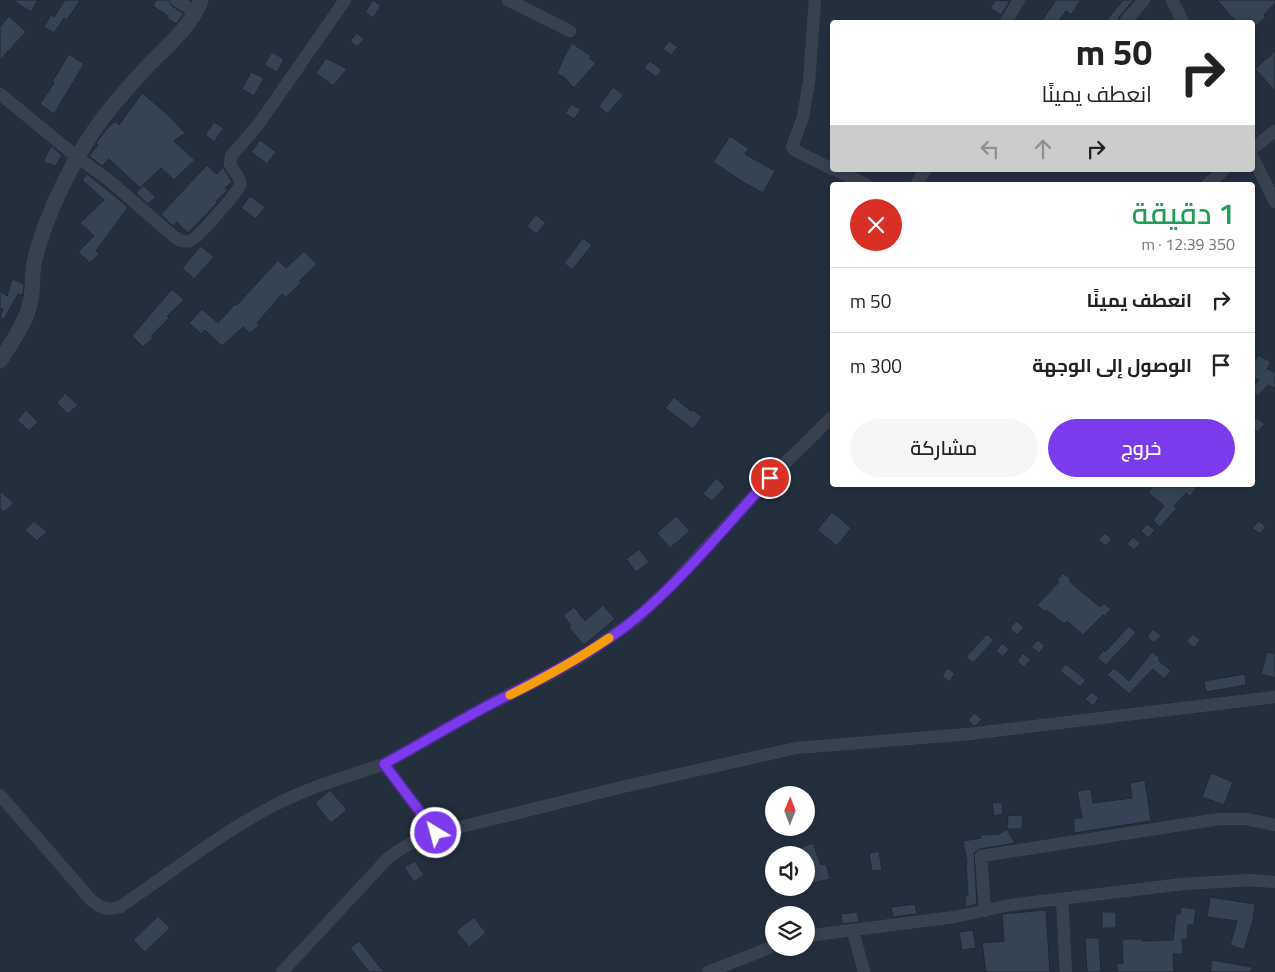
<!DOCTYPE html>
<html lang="ar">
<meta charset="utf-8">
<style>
body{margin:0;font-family:"Titillium Web",Cairo,sans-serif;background:#f6f6f6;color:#222;direction:rtl;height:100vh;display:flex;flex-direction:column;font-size:19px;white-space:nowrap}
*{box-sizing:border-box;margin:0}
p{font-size:16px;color:#767676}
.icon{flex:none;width:28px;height:28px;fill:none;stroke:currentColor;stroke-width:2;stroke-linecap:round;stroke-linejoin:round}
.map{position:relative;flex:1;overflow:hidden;direction:ltr}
.drawer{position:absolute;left:830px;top:182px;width:425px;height:305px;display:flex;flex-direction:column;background:#fff;border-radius:5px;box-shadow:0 2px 8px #0003;direction:rtl}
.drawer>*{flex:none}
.guide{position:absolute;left:830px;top:20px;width:425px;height:152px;border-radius:5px;box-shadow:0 2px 8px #0003;direction:rtl;background:#fff;color:#222;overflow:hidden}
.needle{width:32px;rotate:1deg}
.fabs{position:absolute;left:765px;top:786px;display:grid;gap:10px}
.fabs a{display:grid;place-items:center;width:50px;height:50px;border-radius:50%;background:#fff;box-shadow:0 2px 8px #0003;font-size:25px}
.pin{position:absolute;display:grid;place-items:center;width:42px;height:42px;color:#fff;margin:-21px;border:2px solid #fff;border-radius:50%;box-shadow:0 1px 5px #0007}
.me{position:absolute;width:55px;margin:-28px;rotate:323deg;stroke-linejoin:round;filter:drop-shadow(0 0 4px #0008)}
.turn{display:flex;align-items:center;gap:18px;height:105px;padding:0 20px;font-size:22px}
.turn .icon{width:65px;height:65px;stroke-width:2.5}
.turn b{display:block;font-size:35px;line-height:42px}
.lanes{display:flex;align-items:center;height:48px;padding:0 20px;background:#0003;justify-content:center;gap:25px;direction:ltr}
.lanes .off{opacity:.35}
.round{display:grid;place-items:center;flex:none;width:52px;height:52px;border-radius:26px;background:#f6f6f6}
.headline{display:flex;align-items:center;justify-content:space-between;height:85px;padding:0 20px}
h1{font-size:30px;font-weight:600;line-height:38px;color:#1e9e55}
.primary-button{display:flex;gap:10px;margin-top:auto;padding:10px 20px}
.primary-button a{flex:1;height:58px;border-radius:30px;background:#7c3aed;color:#fff;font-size:20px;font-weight:600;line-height:58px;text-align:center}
.primary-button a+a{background:#f6f6f6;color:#222}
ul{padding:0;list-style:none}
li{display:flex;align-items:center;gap:15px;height:65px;padding:0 20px;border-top:1px solid #e0e0e0}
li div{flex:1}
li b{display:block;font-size:19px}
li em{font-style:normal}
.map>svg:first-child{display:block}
.building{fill:#364354;stroke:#1f2835}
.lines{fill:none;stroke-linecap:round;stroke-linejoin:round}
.minor-casing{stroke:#414a57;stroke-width:12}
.tertiary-casing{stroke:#414a57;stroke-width:15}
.minor{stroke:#38414e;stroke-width:11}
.tertiary{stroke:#38414e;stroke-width:14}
.route-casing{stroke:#51269a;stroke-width:12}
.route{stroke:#7c3aed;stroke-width:9}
.slow{stroke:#f59e0b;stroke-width:9}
</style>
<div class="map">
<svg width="1275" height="972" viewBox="0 0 1275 972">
<rect width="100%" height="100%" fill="#242f3e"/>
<path class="building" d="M12,0H38L31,12Z
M65,0H80L67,20L64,18L54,33L44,27L51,15L54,17Z
M156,0H169L172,6L184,14L176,24L167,18L168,16L153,6Z
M373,0L381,6L373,18L365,12Z
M996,0L1010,1L1001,15L990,8Z
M1056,0H1081L1071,15L1066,11L1058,22H1041Z
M1123,0H1134L1119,17L1118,22H1105Z
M1217,0H1275V3L1264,15L1266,17L1252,30V22H1236Z
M9,16L26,32L0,60V27Z
M357,33L364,39L357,47L350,41Z
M669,41L678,47L671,55L663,49Z
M572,43L591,56L589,58L596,63L574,88L564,77L557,74L565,55Z
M1275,51V91L1255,69Z
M272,52L284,59L277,72L264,65Z
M69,54L84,64L54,114L40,104L54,83L52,82Z
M326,58L347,69L333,86L316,73Z
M650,61L662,70L656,77L644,68Z
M251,72L264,78L254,96L242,89Z
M613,87L624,95L607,114L599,106Z
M142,93L167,114L185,133L174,141L195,160L174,180L161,168L140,188L109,159L102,166L89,156L98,145L96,143L106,130L115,121L119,125Z
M572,104L581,110L574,119L565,113Z
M214,122L224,128L214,142L205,135Z
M730,136L749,149L745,154L775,171L763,193L743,182L713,162Z
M260,140L276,152L267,164L251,152Z
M51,146L62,155L56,166L43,162Z
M207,165L217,174L223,167L232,182L225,188L228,190L216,201L218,202L188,233L177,222L173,226L161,214Z
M87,174L128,207L96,251L99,254L90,263L78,252L94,236L80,223L104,200L82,180Z
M143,185L156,197L148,204L136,193Z
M250,196L265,207L256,219L241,208Z
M536,215L546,223L536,234L527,226Z
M583,238L592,245L572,270L564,263Z
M201,246L214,257L194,279L182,268Z
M304,251L317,264L299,281L301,283L285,298L282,294L257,323L260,325L250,333L243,327L222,346L205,330L201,334L189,323L202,309L218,323L235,304L237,305L278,260L286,268Z
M12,279L24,284L23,295L18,294L4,319L0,317L3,309L0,308V291L7,296Z
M172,289L184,300L167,316L169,318L151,336L153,338L143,347L132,336Z
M1258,355L1271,362L1267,369L1275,372V388L1268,385L1258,396L1252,392V388L1259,380L1252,377V360L1255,361Z
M65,393L78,405L68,414L57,403Z
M674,397L691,411L693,410L702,417L693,429L665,408Z
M26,410L38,422L29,431L17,420Z
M1257,418L1265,424L1258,432L1252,427V423Z
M716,478L725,487L712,501L703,494Z
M1154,485H1193L1196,489L1190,496L1186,493L1174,506L1177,508L1160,527L1153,520L1164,506L1148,492Z
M0,491L14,503L4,512L0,508Z
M832,512L851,528L837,546L817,530Z
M676,516L690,531L670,548L657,533Z
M34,521L47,532L37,541L25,530Z
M1259,521L1266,527L1260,534L1252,528Z
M1147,524L1155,530L1148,538L1141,531Z
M1105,533L1112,539L1106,546L1098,540Z
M1133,537L1141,543L1134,550L1127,544Z
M639,549L649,562L636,572L626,559Z
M1063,573L1071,579L1069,581L1100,607L1104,603L1111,609L1105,616L1103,615L1083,635L1067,621L1064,624L1047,610L1045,612L1037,605L1059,582L1057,580Z
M603,605L615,619L584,645L569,628L571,626L563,615L574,607L585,621Z
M1016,621L1024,627L1017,635L1010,628Z
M1129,626L1136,633L1106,665L1097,658L1104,650L1105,652Z
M1153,629L1161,636L1154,643L1147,637Z
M987,634L994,640L973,663L966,657Z
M1193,634L1200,640L1194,648L1186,641Z
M1038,640L1045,646L1039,653L1031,647Z
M1002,643L1009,649L1003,657L996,651Z
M1152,652L1160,658L1158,660L1171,671L1164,679L1153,669L1129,694L1107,675L1114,668L1129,681Z
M1267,652L1275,654V678L1261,674Z
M1023,653L1031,660L1024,667L1017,661Z
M1066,664L1086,680L1080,687L1060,671Z
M948,668L955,674L949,682L942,675Z
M1245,674L1246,685L1206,692L1204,681Z
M1092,692L1099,698L1093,706L1085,699Z
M974,713L982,719L976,726H974L968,720Z
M1211,773L1233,782L1224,805L1202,797Z
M1145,780L1151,821L1074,833V818H1082L1077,791L1091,789L1093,803L1132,798L1130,783Z
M330,790L347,810L331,823L315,803Z
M1002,802L1003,814L994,816L992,803Z
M1008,815L1023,816L1022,829H1007Z
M1007,829L1015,843L980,849L974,853L977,904L966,907L965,895H968L966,863H967L963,841L981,838V835L999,834Z
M813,843L821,865L826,864L830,879L810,884L806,866V855H802L799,848Z
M879,851L882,870L872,871L869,853Z
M415,861L424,875L414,882L404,867Z
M1210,897L1255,904L1253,920L1244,950L1230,945L1237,921L1207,917Z
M915,904L917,914L893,917L891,907Z
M1181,907L1196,909L1194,925H1188L1187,940L1182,939L1183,954H1173L1174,972H1117V963L1123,964L1122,939H1142V941L1173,940L1176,914H1180Z
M1046,910L1050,972H986L982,943L1004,941L1002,914Z
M858,912L859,922L842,924L841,914Z
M1102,912H1116V928H1102Z
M158,916L170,928L145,952L133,940Z
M474,917L486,933L469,947L456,931Z
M973,930L976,948L962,950L959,932Z
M1085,938H1099L1101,972H1087Z
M359,941L384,972H369L350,948Z
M1212,960L1252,967L1251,972H1210Z"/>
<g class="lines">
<defs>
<path id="minor" d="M176,0L195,12
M508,0L570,31
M815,0L809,82L803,117L792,147L796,151L832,169
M1172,0L1183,22
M1006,22L1019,0
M1125,22L1144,0
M0,94L77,157L110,181L172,235C177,239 182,243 190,241C198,238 237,193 240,185C242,178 232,170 230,164L231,156L258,125L345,0
M1252,149L1275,131
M1252,156L1275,202
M836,170L867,185
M916,185L925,170
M1207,185L1224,170
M0,795L92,901C101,908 109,911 120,907C170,873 219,834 273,806C308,787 347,777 384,764
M436,833L384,764L492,703L551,674L586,654L636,619L670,587L770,478L832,417
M1062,899L1066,972
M985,911L981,856L1219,819H1246L1275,825
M853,931L864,972
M806,936L954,917L1010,905L1183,884L1252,880L1275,882
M282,972L388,858C403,846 417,839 436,833L618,788L796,748L969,734L1275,697
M708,972L774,946"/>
<path id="tertiary" d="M0,361C10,345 26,322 30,304C34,289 31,273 35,259C43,225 63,181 81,151C98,121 121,95 144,70C163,49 191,28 201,0"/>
</defs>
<use href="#minor" class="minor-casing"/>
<use href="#tertiary" class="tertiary-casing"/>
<use href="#minor" class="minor"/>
<use href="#tertiary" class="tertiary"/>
</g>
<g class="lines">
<defs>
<path id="route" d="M436,833L384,764C421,744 456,722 493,703C543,677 593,654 636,618C684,578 727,524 770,478"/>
</defs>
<use href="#route" class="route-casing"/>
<use href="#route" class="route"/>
<path class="slow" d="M510,695C544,678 577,660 609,638"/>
</g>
</svg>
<div class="fabs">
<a><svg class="needle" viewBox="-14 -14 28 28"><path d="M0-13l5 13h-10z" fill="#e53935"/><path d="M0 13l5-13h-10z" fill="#767676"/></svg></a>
<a><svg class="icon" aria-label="sound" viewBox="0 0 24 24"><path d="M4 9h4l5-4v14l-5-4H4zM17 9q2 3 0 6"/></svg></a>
<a><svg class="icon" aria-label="layers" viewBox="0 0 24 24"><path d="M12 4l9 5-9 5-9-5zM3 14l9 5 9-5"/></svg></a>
</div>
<div class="pin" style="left:770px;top:478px;background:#d93025"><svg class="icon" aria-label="arrive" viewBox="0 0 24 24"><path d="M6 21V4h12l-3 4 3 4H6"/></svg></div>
<svg class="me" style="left:436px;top:833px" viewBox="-20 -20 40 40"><circle r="17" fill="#7c3aed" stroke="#fff" stroke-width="3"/><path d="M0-11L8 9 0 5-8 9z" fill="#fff"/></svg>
<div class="guide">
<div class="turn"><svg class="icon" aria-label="right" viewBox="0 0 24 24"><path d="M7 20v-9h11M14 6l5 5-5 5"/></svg><div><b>50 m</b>انعطف يمينًا</div></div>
<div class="lanes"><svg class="icon off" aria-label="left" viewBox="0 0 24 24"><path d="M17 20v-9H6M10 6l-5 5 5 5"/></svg><svg class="icon off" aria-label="ahead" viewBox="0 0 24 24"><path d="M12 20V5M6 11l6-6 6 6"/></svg><svg class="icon" aria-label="right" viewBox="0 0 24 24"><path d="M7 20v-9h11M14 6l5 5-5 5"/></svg></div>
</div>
<section class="drawer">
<div class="headline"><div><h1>1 دقيقة</h1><p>350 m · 12:39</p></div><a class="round" style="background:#d93025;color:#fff"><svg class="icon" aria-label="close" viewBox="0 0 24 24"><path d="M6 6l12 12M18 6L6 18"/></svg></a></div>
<ul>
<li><svg class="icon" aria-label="right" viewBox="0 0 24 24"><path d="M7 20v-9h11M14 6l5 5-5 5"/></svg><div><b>انعطف يمينًا</b></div><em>50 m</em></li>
<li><svg class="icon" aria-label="arrive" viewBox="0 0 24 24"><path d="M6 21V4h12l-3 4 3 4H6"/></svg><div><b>الوصول إلى الوجهة</b></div><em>300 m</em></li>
</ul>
<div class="primary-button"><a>خروج</a><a>مشاركة</a></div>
</section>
</div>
